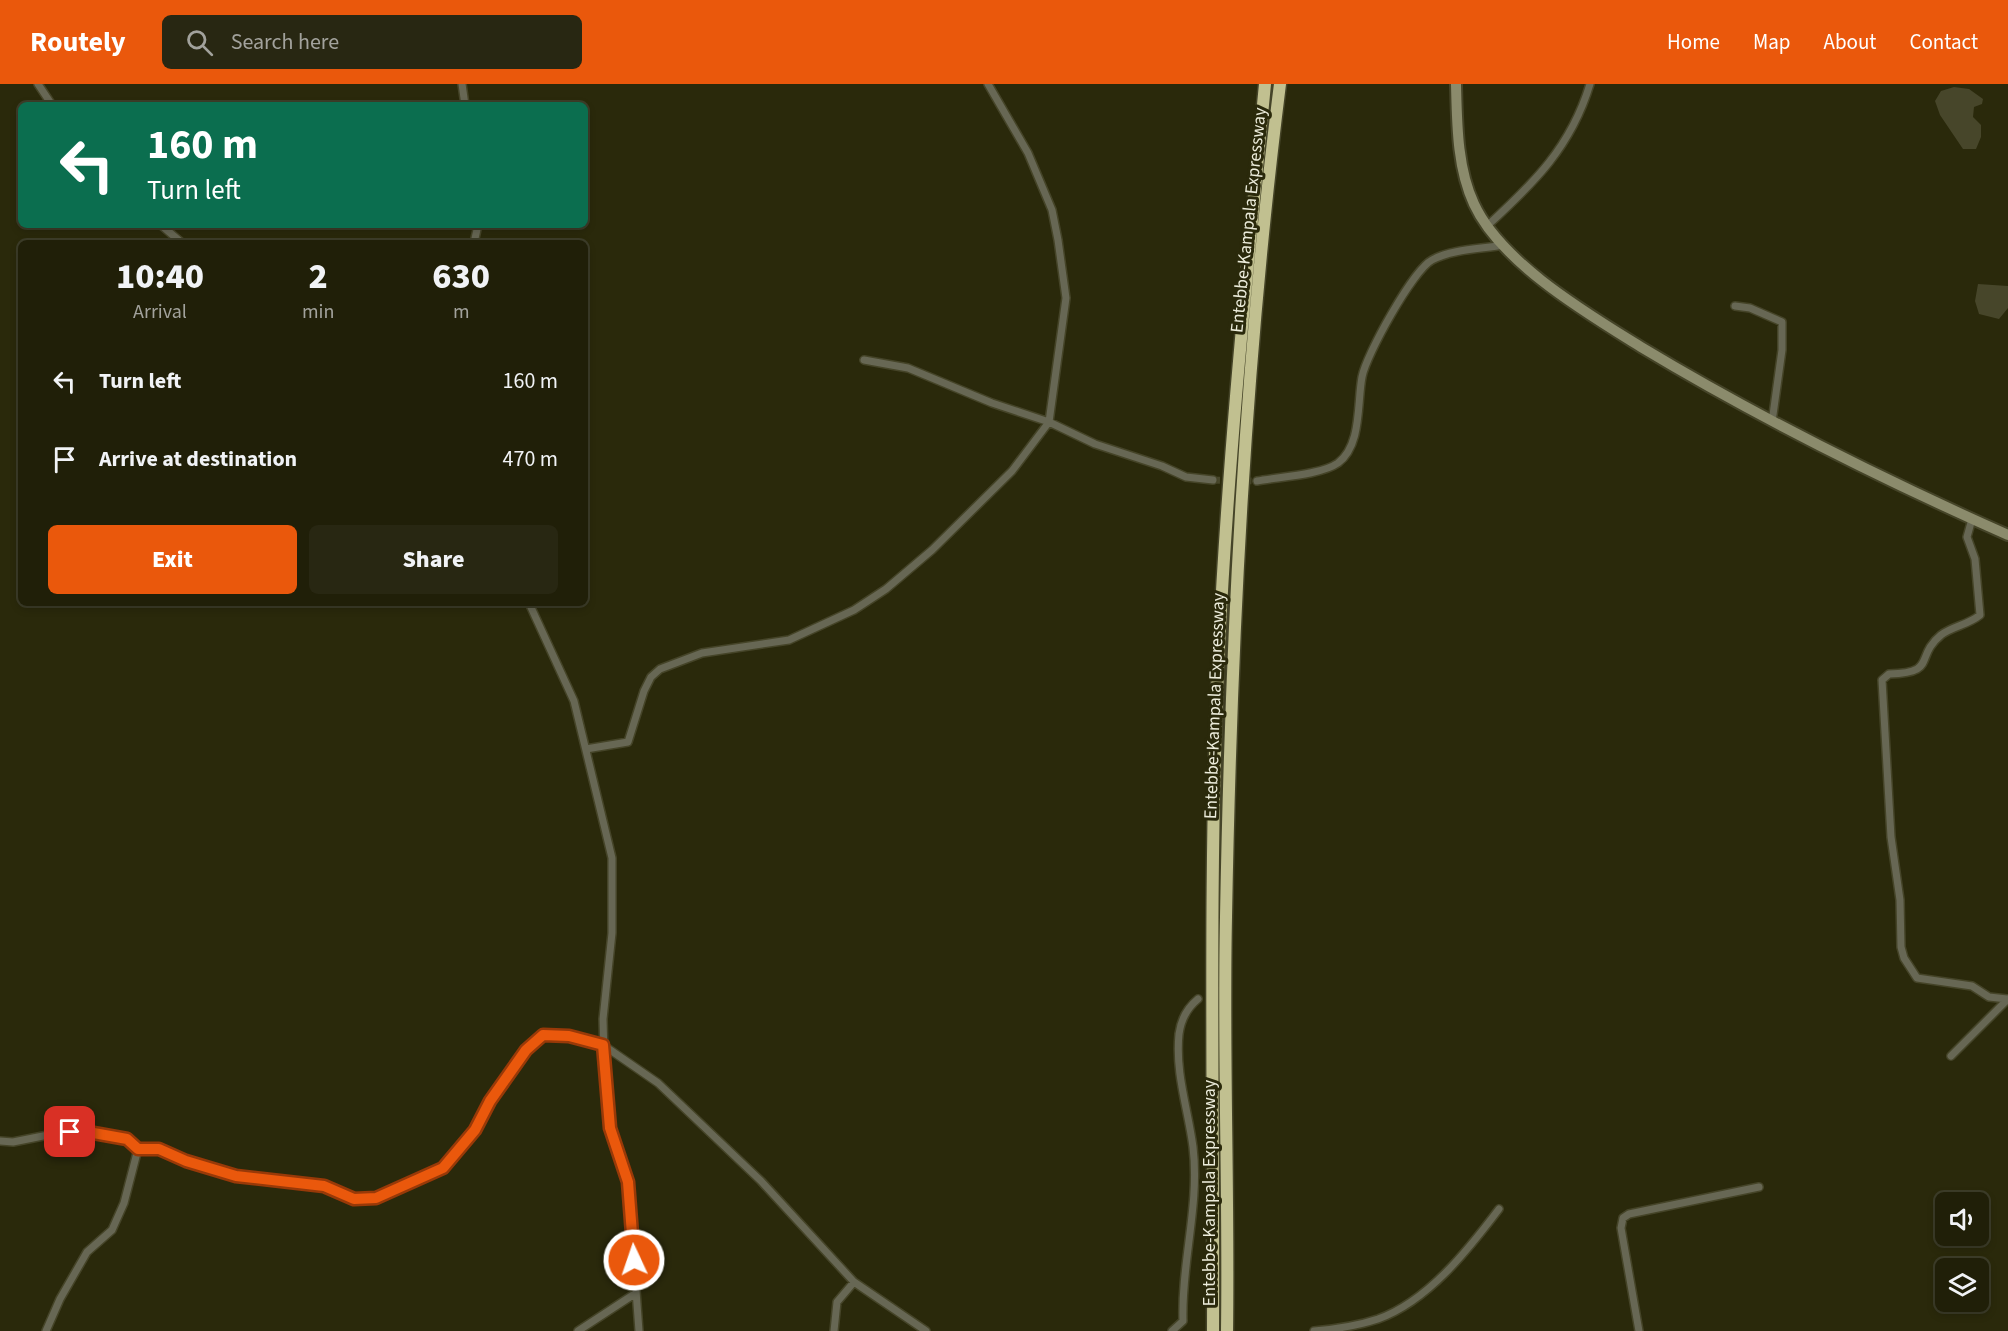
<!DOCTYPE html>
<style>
body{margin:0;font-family:"Source Sans 3",sans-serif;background:#282712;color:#f1f3f6;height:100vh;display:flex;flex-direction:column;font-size:22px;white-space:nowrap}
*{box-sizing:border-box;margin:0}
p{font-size:20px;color:#a2a29c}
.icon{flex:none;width:33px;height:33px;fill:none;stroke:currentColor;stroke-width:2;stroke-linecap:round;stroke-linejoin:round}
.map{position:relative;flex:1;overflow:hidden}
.drawer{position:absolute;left:18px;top:156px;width:570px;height:366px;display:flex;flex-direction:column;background:#201f08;border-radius:9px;box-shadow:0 3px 9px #0003,0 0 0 2px #3d3d29}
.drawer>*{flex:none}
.guide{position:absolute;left:18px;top:18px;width:570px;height:126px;border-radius:9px;box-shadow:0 3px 9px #0003,0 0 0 2px #3d3d29;background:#0b6e4f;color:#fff;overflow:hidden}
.buttons{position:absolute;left:1935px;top:1108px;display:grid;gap:12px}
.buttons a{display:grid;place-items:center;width:54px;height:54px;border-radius:9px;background:#201f08;box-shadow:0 3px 9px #0003,0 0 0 2px #3d3d29;font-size:30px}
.pin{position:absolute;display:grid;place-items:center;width:51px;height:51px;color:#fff;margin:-26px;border-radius:12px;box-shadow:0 3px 9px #0006}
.me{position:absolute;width:66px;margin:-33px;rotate:357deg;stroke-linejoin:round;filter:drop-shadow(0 0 4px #0008)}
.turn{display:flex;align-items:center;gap:21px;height:126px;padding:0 30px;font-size:27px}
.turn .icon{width:78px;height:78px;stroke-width:2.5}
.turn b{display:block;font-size:42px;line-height:51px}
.eta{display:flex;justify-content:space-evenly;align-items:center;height:102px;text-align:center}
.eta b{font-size:36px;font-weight:800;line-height:42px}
.action{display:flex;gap:12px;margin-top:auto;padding:12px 30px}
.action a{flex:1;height:69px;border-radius:9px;background:#ea580c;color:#fff;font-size:24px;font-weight:800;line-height:69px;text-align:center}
.action a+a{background:#282712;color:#f1f3f6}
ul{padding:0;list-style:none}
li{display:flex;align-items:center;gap:18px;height:78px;padding:0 30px}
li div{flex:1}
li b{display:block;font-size:22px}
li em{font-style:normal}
header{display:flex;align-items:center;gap:36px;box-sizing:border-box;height:84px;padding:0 30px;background:#ea580c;color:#fff}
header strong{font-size:28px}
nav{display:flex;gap:33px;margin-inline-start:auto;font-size:21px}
.search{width:420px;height:54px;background:#282712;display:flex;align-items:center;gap:15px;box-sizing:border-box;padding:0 21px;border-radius:9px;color:#a2a29c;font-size:22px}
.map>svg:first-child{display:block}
.green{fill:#47462a}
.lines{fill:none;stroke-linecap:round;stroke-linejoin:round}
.street-tunnel{stroke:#47462a;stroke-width:7;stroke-dasharray:7 3.5;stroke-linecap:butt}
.street-casing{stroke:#454428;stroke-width:10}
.secondary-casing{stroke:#454428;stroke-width:14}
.highway-casing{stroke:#454428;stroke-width:15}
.street{stroke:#676754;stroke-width:7}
.secondary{stroke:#8b8b6c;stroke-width:10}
.highway{stroke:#c1c090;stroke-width:12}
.route-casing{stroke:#983908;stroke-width:15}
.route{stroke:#ea580c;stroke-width:10}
.labels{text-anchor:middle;stroke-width:6;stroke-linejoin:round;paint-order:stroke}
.street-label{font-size:18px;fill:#ececdb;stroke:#2a290b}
</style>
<header>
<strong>Routely</strong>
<div class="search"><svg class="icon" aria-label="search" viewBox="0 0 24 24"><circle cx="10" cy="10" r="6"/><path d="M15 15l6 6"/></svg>Search here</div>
<nav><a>Home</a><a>Map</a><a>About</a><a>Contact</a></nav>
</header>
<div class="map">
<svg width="2008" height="1247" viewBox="0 0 2008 1247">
<rect width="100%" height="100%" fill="#2a290b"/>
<path class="green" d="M1954,3L1969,5L1983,15L1982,20L1974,23L1973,33L1981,41V53L1976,65H1963L1940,31L1935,17L1941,7Z
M1978,200L2008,202V224L1999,235L1979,230L1975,217Z"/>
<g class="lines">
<path class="street-tunnel" d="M1213,396L1257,397"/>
<defs>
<path id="street" d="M38,0L52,21
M462,0L465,21
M161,141L182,159
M1487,142C1534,99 1571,63 1590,0
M474,159L478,141
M1735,222L1750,224L1782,238V266L1772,338
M864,276L908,284L992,319L1049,338L1095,360L1162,382L1186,393L1213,396
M1257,397C1278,393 1321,391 1338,379C1362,361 1357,319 1362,293C1366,271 1413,186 1432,176C1452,165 1482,165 1504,161
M1972,435L1967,453L1975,475L1980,531C1968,541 1953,542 1941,551C1914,573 1938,589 1889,590L1882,596L1891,753L1900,816L1901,863L1904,874L1917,894L1972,902L1989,913L2007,915
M529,519L574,617L612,774V849L603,935L605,1007L610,1044L628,1098L639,1247
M586,665L628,658L644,607L651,593L660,585L702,569L789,556L854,526L886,505L932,466L1012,387L1049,338L1066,214L1058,156L1052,126L1028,69L988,0
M1951,972L2008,915
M0,1057L13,1058L53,1050L88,1048L127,1055L138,1065H159L186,1077L236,1092L324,1102L354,1115L376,1114L443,1084L475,1045L490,1017L526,965L543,951L569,953L603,961L658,999L761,1097L854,1198L926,1247
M46,1247L60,1215L87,1168L112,1146L124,1119L138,1065
M578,1247L636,1209
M834,1247L837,1218L854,1198
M1172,1247L1183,1237C1181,1179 1200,1121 1193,1063C1188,1025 1175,989 1179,950C1181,935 1187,924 1198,915
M1314,1247C1336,1245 1357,1242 1378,1235C1428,1217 1468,1166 1499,1125
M1639,1247L1621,1144L1623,1134L1629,1130L1759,1103"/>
<path id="secondary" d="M1456,0C1457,39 1457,84 1474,120C1501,179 1588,230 1641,263C1759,334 1882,395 2008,451"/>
<path id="highway" d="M1213,1247C1214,1019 1208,791 1219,563C1228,375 1247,188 1265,0
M1227,1247C1229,1109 1223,971 1226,833C1231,555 1245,276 1280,0"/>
</defs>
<use href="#street" class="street-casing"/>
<use href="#secondary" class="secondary-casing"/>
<use href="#highway" class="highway-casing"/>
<use href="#street" class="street"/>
<use href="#secondary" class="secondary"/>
<use href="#highway" class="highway"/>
</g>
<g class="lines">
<defs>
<path id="route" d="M70,1048H88L127,1055L138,1065H159L186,1077L236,1092L324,1102L354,1115L376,1114L443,1084L475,1046L490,1017L526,966L543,951L569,952L603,961L610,1044L628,1098L634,1176"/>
</defs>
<use href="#route" class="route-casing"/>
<use href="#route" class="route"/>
</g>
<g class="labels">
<g class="street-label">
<text transform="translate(1248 136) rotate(-84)" y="6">Entebbe-Kampala Expressway</text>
<text transform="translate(1214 622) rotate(-88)" y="6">Entebbe-Kampala Expressway</text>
<text transform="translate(1209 1109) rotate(-90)" y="6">Entebbe-Kampala Expressway</text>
</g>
</g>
</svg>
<div class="buttons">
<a><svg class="icon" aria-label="sound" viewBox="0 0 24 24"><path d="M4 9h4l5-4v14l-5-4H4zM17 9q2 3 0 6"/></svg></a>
<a><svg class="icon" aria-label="layers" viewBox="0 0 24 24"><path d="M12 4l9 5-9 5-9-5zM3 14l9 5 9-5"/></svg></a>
</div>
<div class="pin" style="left:70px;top:1048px;background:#d93025"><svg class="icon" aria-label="arrive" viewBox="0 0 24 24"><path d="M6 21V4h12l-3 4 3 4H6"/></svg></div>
<svg class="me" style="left:634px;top:1176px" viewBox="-20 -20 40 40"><circle r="17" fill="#ea580c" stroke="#fff" stroke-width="3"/><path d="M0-11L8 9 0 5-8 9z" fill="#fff"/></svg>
<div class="guide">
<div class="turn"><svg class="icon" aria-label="left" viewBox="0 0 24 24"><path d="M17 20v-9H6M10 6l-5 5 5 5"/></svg><div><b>160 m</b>Turn left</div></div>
</div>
<section class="drawer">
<div class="eta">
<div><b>10:40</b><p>Arrival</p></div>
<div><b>2</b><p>min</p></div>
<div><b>630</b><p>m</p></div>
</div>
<ul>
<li><svg class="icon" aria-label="left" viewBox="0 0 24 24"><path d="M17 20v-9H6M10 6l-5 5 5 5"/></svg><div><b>Turn left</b></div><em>160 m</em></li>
<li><svg class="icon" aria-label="arrive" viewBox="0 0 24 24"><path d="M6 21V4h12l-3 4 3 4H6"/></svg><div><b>Arrive at destination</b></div><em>470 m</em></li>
</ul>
<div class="action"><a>Exit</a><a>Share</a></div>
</section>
</div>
